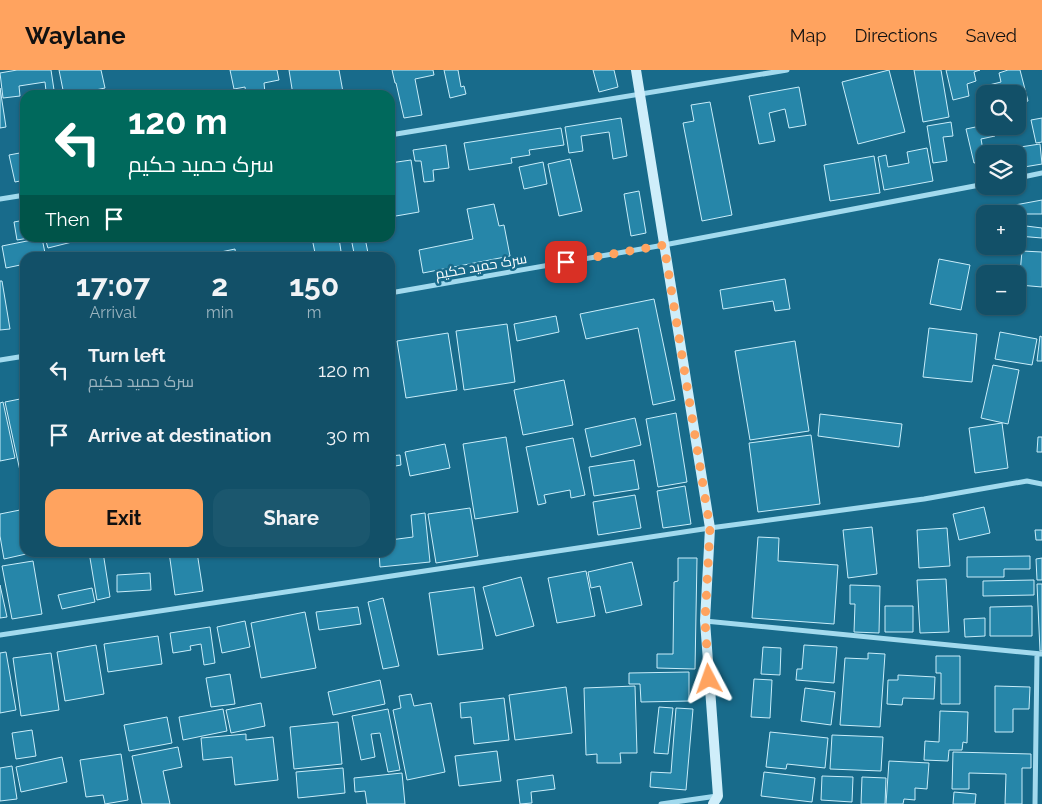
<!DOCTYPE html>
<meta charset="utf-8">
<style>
body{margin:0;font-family:Raleway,Cairo,sans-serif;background:#1b576e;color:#f1f3f6;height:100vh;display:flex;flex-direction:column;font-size:19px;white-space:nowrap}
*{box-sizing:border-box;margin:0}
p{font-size:16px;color:#9cb5c0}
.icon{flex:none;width:28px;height:28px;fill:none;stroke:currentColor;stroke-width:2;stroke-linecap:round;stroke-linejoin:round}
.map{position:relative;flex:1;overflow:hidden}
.details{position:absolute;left:20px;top:182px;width:375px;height:305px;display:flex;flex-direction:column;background:#125068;border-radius:15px;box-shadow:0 1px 4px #0004,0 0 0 1px #31677c}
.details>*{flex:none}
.top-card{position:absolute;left:20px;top:20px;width:375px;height:152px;border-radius:15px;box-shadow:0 1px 4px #0004,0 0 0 1px #31677c;background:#00695c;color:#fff;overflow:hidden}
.fabs{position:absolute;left:976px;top:15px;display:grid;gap:10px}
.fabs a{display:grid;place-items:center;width:50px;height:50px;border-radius:10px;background:#125068;box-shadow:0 1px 4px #0004,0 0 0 1px #31677c;font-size:25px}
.pin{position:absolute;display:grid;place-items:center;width:42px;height:42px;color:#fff;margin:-21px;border-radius:10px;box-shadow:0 2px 8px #0006}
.me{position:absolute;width:55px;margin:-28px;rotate:356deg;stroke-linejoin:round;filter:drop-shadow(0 0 4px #0008)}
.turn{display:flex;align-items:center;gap:18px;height:105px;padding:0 25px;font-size:22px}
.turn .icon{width:65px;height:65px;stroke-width:2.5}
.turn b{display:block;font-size:35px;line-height:42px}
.then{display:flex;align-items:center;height:48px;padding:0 25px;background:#0003;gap:10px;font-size:19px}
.eta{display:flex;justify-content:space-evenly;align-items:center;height:85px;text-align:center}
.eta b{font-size:30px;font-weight:700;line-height:35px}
.primary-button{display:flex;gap:10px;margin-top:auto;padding:10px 25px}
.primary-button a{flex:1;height:58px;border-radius:15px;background:#ffa35f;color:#111;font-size:20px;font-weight:700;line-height:58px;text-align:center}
.primary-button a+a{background:#1b576e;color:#f1f3f6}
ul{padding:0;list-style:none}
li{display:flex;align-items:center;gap:15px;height:65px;padding:0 25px}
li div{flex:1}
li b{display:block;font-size:19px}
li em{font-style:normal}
header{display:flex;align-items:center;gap:30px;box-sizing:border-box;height:70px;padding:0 25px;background:#ffa35f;color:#111}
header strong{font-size:24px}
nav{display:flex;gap:28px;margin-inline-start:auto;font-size:18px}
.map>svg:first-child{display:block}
.building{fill:#2686a9;stroke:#c8edfa}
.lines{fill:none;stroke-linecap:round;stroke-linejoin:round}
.minor{stroke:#a2daee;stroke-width:5}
.secondary{stroke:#cfeefa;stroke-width:10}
.route{stroke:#ffa35f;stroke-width:9;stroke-dasharray:0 16.2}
.labels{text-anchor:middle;stroke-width:5;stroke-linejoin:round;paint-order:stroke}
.street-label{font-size:14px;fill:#fff;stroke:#186b8b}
</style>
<header>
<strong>Waylane</strong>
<nav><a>Map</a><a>Directions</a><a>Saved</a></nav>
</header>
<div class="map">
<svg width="1042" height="734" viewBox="0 0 1042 734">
<rect width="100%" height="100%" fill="#186b8b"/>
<path class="building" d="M17,0H51L54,20L46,21L45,12L19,16L20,26L3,28L0,3Z
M59,0H101L105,18L72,25H64Z
M230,0H277L279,10L264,13L265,23L246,25L245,17L234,19Z
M289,0H339L343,22L329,25H293Z
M392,0H433L434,5L415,9L422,45L404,48L396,13H395Z
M444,0H458L461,17L464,16L466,24L450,28Z
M593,0H614L618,17L599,22Z
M889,0L905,62L858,74L842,12Z
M914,0H941L949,47L923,52Z
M946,0H980L974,2L976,11L967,14L969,26L953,30Z
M1008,0H1020L1028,31L1018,34V24H987L985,16L1001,12L999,3Z
M799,17L806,55L789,58L785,39L769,43L775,71L759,74L749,26Z
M0,18L6,57L0,58Z
M710,32L732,145L702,151L683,53L694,51L691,35Z
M621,48L627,86L613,89L609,62L581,66L583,81L569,83L565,57Z
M1042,48V72L1036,73L1031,50Z
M951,52L953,66L943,67L947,91L933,93L927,56Z
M985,55V56H992L995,66L981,69L985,91L974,93L966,59Z
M561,58L564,75L529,80L530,85L511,88L512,93L469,100L464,73Z
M1040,74L1042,94L1018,98V84H995L994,81Z
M446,75L449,98L433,100L434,111L424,112L421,91H415L413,80Z
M927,78L933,111L884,120L878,87L886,85L888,97L909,93L907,82Z
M25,82V110L15,112L9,85Z
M874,86L880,123L830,131L824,95Z
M570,89L582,141L559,146L548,94Z
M411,90L419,142L390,147V93Z
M543,92L547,114L524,119L519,97Z
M639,121L646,163L631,166L624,124Z
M1042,130V144H1023L1022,152H1018V144H1013L1015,135Z
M494,134L499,156L504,155L510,186L423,203L419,180L473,169L467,139Z
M25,150V168H29L17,170L14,152Z
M1018,155L1042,158V168L1018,166Z
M42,168L46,188H25V194L6,198L2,176Z
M45,168H84V169L48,178Z
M312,168H339L342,188H316Z
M351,168H365L369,188H355Z
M235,179L236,188H217L216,183Z
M1022,181L1042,182V217L1019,215Z
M939,189L970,195L961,240L930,234Z
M785,209L790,239L775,241L773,231L723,239L720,220Z
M0,211H2L10,259L0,260Z
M654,229L675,330L653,335L638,258L586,269L580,244Z
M556,246L559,262L517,271L514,254Z
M507,254L515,312L464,320L456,261Z
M929,258L977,264L972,312L923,307Z
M1000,262L1037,269L1032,295L995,289Z
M448,263L457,320L406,328L397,271Z
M1040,266L1042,267V291H1037Z
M795,271L809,361L750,370L735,281Z
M993,295L1019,300L1008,354L981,348Z
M564,310L573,355L523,365L514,320Z
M25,328V409L22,410L5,332Z
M3,332L15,388L0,391V333Z
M676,343L687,412L658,417L646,349Z
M820,344L902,354L899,377L818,366Z
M635,348L641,375L591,387L585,359Z
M1002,353L1008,398L975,403L969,358Z
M811,365L820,434L758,442L749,373Z
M506,367L518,442L475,449L463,374Z
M1038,367H1042V382H1037Z
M573,368L585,425L571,428L570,420L544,425L546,433L538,435L526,377Z
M445,374L450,398L410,406L405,382Z
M400,385L401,395L390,397V386Z
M634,390L639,419L594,426L589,397Z
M685,416L691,454L663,458L657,421Z
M635,425L641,458L598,465L593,432Z
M984,437L990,463L959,470L953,444Z
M470,438L478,486L436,493L428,444Z
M25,439V482H35L4,489L0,466V444Z
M425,443L430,492L380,497L379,482H390V470L413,467L411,445Z
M872,457L877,504L848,508L843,460Z
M947,458L950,496L919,498L917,460Z
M1035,460H1042V470H1036Z
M758,467L779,468L778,491L838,495L834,554L752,548Z
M89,482H103L110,527L97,530Z
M169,482H197L203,521L175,525Z
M1030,486V499H1004V507H967V487Z
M678,488H697L695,599L657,598V584H673L674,512L678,511Z
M1042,488V510H1037L1036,489Z
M33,491L42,544L12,549L2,496Z
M632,492L642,535L606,543L600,516L591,518L588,502Z
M586,501L595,546L557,553L548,508Z
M150,503L151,520L117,522V505Z
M521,507L534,556L496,566L483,517Z
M946,509L949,562L920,563L917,510Z
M1034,510V525L983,526V511Z
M1037,514H1042V581H1040Z
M0,515L7,547L0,548Z
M850,515L880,516L879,563L854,562L855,534H850Z
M474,517L483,579L438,585L429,523Z
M92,518L95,532L62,539L58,525Z
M383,528L399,596L383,599L368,532Z
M885,536H913V562H885Z
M1032,536V566H990V537Z
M358,537L361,554L319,560L316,542Z
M305,542L316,598L261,608L251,553Z
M985,548V566L965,567L964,549Z
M245,551L250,577L222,583L217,557Z
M210,557L215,593L204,595L201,574L190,576L191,580L173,583L170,563Z
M158,566L162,594L108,602L104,574Z
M96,575L104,624L65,631L57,582Z
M804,575L837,577L834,613L796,610L797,599H802Z
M763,577L781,578L780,605L761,604Z
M6,582L16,640L0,643V583Z
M51,583L59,640L21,646L13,588Z
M868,583L885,584L880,657L840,655L845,588L868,589Z
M936,586H960V634H941V603H936Z
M689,602V631L641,632L640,614H629V603Z
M230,604L235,634L211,637L206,608Z
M898,605L935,607L934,629L903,628L902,635L887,634L888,610H898Z
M754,609L772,610L770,648L751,647Z
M380,610L385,634L333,645L328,622Z
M635,616L637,683H620L621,693H597V684L586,685L584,618Z
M995,616L1030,617L1029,639H1013V662H995Z
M566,617L572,663L515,670L509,625Z
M805,618L835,622L831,655L801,651Z
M411,624L414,636L431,633L445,702L407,710L393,640L401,638L399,626Z
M504,628L509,670L474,674L471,647L461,648L460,633Z
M261,633L265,656L231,663L226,640Z
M659,637L673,638L668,684L654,683Z
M676,638L693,639L686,720L650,717L651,702L671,703Z
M223,639L227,661L183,670L179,647Z
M388,639L400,700L388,702L380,663L371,664L375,687L361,690L352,646Z
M940,641L968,642L967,673L963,672L962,680H949L948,691L924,690L925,671L939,672Z
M167,647L172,673L129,681L124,655Z
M338,652L342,694L294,699L290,657Z
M32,660L36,686L16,689L12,663Z
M770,662L828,668L825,698L787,694L786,699L766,697Z
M246,664V670L273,667L278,710L235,715L232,687L203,690L201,668Z
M832,665L883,667L881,701L830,699Z
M178,677L182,697L163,701L170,734H142L132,686Z
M497,681L501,711L459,716L455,686Z
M953,682L1031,684V698H1022V734H1005L1006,704L969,703V719H952Z
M121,684L128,730L105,734L103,725L86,727L80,690Z
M62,687L67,712L21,722L16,697Z
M889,691L929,693L927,719L915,718V730L904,729L903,734H886Z
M12,696L17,729L0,731V698Z
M343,698L345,723L298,728L296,702Z
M764,702L815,708L812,732L761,726Z
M402,703L405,734H367L365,721L355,722L354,708Z
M553,705L555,719L531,722L532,733L520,734L517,710Z
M822,706L853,707L852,732L821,730Z
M862,707L886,708L885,734H861Z
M954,722L976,724L975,734H953Z"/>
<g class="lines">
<path class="minor" d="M390,65L787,0
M1018,108L1042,103
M0,129L25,125
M390,223L664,175L985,114
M0,290L25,286
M705,551L1042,584
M0,565L710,458L924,429L1027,411L1042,414
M661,734L717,726
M1035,734L1037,584"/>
<path class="secondary" d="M636,0L710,458L705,551L718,726L713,734"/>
</g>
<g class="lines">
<path class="route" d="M566,192L664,175L710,458L705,551L709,609"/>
</g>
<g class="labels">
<g class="street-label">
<text transform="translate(481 196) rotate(-10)" y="5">سرک حمید حکیم</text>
</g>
</g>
</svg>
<div class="fabs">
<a><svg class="icon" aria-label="search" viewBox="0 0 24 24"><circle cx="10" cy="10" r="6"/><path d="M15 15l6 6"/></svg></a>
<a><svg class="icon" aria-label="layers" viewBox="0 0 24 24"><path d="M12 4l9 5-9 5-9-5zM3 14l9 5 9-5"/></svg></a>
<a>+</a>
<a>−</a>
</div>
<div class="pin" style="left:566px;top:192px;background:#d93025"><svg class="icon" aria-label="arrive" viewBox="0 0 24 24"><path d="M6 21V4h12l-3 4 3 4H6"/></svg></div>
<svg class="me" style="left:709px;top:609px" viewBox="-20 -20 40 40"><path d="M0-17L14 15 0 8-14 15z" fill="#ffa35f" stroke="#fff" stroke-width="4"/></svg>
<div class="top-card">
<div class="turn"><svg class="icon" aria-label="left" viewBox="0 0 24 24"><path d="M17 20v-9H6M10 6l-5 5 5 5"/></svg><div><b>120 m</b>سرک حمید حکیم</div></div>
<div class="then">Then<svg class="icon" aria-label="arrive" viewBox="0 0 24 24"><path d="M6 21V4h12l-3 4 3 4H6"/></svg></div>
</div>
<section class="details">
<div class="eta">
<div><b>17:07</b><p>Arrival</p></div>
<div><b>2</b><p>min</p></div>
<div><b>150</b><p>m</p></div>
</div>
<ul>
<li><svg class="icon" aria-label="left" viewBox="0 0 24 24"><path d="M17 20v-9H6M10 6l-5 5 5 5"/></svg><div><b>Turn left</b><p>سرک حمید حکیم</p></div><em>120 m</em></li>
<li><svg class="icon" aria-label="arrive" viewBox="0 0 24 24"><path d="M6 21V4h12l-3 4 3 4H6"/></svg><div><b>Arrive at destination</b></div><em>30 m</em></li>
</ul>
<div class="primary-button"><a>Exit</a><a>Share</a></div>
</section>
</div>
